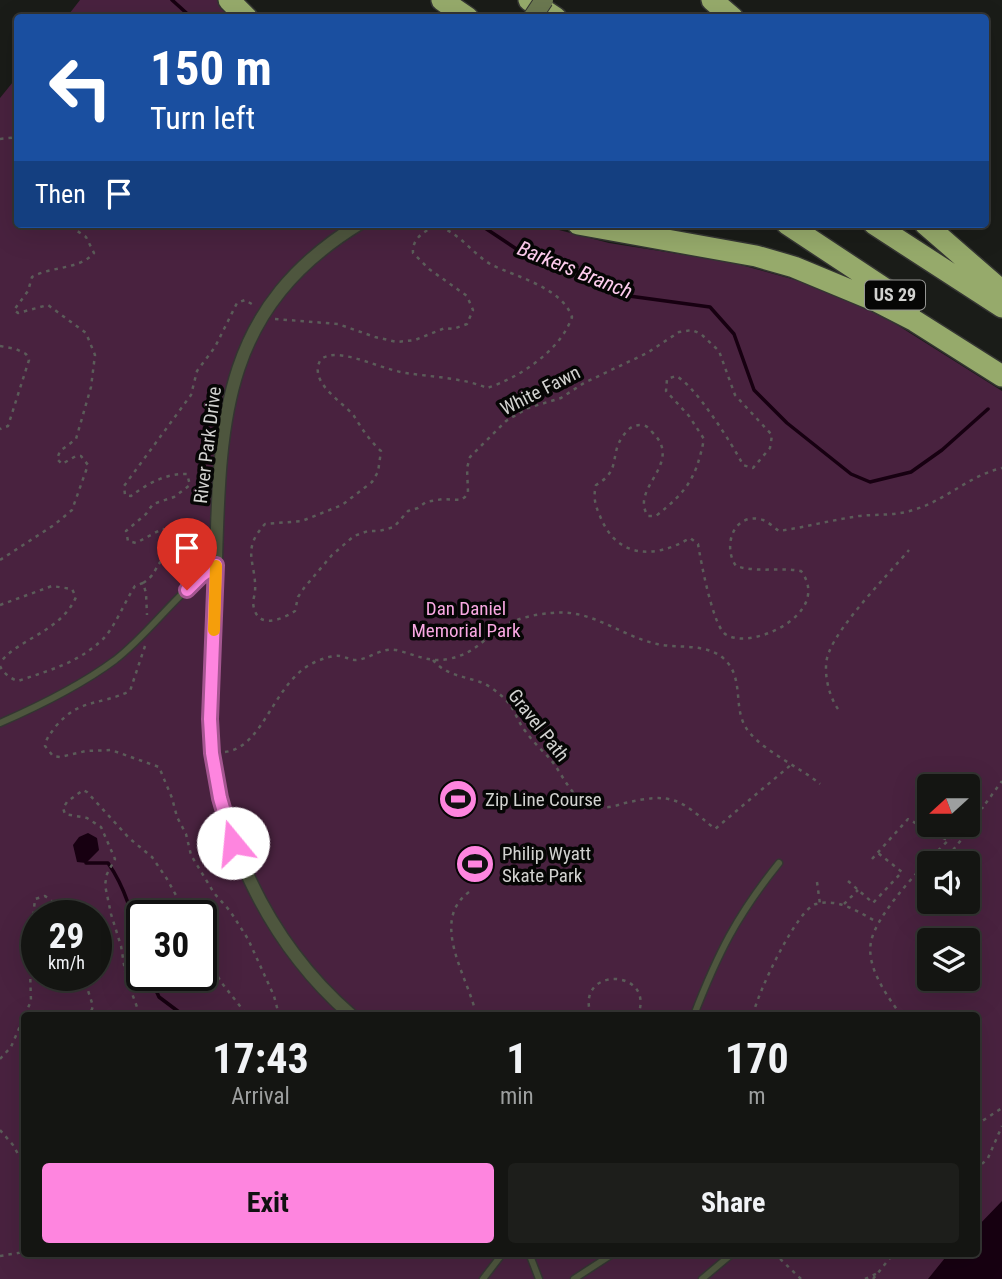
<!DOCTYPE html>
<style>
body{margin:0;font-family:"Roboto Condensed",sans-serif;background:#1d1e1b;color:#f1f3f6;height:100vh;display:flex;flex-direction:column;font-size:26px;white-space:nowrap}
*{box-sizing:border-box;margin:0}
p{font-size:23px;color:#9d9f9f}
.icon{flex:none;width:38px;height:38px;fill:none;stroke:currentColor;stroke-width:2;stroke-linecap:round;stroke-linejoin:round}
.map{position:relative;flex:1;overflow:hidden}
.details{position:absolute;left:21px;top:1012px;width:959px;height:245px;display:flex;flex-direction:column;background:#141512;border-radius:7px;box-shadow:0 7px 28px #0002,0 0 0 2px #333432}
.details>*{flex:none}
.top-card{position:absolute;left:14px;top:14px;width:975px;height:214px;border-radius:7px;box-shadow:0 7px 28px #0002,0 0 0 2px #333432;background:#1a4fa0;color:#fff;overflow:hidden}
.needle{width:46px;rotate:249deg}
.fabs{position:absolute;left:917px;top:774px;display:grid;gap:14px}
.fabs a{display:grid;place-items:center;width:63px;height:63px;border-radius:7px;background:#141512;box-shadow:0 7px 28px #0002,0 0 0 2px #333432;font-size:35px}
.speed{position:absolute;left:21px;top:900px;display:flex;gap:14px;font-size:35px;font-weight:700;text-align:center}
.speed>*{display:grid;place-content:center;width:91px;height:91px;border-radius:50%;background:#141512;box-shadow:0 7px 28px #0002,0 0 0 2px #333432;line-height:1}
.speed small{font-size:18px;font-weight:400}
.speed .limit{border:4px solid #111;border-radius:10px;background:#fff;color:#111}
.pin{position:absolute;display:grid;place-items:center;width:60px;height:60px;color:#fff;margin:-72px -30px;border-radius:50% 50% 50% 0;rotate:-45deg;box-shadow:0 0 7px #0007}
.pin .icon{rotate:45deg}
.me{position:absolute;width:77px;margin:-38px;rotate:343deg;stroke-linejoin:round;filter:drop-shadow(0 0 5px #0008)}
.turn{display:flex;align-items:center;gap:24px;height:147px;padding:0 21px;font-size:32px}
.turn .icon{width:91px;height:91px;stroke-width:2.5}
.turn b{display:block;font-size:49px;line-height:60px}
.then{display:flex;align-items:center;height:66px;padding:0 21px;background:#0003;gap:14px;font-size:26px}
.eta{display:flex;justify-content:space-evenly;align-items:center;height:119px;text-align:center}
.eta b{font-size:42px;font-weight:700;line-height:49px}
.button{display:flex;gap:14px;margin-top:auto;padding:14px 21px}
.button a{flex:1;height:80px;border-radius:7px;background:#fe85df;color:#111;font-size:28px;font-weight:700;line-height:80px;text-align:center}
.button a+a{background:#1d1e1b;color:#f1f3f6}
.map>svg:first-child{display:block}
.green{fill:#49223f;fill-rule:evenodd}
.water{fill:#170011}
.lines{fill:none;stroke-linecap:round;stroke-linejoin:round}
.stream{stroke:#170011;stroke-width:3.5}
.lane-casing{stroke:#343532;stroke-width:9}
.street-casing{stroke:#343532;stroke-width:15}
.highway-casing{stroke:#343532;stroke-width:24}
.path{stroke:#5b5c59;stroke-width:2.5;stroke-dasharray:3.5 5;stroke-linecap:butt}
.lane{stroke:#4e563e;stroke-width:6}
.street{stroke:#4e563e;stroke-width:12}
.highway{stroke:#96aa6b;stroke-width:21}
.secondary-bridge-casing{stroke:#343532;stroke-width:20;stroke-linecap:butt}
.secondary-bridge{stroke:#6b7850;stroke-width:18}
.route-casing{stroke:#a55691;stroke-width:18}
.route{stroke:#fe85df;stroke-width:12}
.slow{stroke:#f59e0b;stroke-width:12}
.labels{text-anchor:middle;stroke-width:7;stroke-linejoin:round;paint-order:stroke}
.shield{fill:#060605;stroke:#959593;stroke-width:2}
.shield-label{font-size:18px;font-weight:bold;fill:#d2d2d0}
.street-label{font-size:19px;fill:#d2d2d0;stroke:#060605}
.park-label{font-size:19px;fill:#f9a8e2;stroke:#060605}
.poi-label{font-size:19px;fill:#d2d2d0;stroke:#060605;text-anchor:start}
.water-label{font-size:21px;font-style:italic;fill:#feccee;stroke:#060605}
</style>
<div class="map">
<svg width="1002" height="1279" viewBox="0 0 1002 1279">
<rect width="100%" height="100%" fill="#1a1c18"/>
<path class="green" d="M80,0H221L238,18H66Z
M17,77L18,224H536L609,243L730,262L810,284L875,311L1002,391V1212L977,1243L976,1015H24V1253H969L947,1279H0V98ZM929,786H968V824H929ZM929,863H968V901H929ZM37,915H96V975H37ZM142,915H201V975H142ZM929,940H968V978H929Z"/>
<path class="water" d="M88,833L97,838L99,850L86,863L77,862L73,845L79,837Z
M1002,1201V1279H928L949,1253H976L977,1227Z"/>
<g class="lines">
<path class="stream" d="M172,0L192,18
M479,224L521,252L583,274L629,296L710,307L734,334L754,390L787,423L851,474L870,482L911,472L942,450L988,409
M86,863H108C127,890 134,921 142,952
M149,975L159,997L183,1015"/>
<defs>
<path id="lane" d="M0,723C39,706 80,686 115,660C151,632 177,592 214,567
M694,1015C718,953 737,915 779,863
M529,1253L539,1279
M483,1279L503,1253
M574,1279L614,1253
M702,1279L733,1253"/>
<path id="street" d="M351,1015C266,941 215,831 210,719C212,666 215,612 216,559C220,415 224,307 359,224"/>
<path id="highway" d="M229,0L247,18
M442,0L468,18
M529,0L556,18
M712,0L733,18
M578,224L756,256L794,267L876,301L915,321L1002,376
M787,224L911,306
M874,224L1002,307
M925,224L1002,291"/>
</defs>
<use href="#lane" class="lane-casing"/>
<use href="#street" class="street-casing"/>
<use href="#highway" class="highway-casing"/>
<path class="path" d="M0,139L18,137
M275,319L338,324L375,337L397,342L415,340L445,328L453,329L467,324L473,310L467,296L429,269L413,253C412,239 423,232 435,226C458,230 472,254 492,265C517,277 562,288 572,317C561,350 519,378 487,388C464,378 432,377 406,373C382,369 361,357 337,355C330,355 326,356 321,359C307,382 342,401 354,416C362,429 370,441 381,451L378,472L372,482L342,505L302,521L265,524C240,551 257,563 255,592C255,593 253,601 253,602C255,630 280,621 295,611L298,597L304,588L332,555L354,536L368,531H379L394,527L408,511L418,508L426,502L443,499L461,500L465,497L468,492L467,468L470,457L506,421L528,408L561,398L584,383L647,353L679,332L692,330L701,334L719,351L735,395L772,435L770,448L753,468L743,465C733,445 694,384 676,376L667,379L666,391L689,416L704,439C696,479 687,491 656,516H648C629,488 684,464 653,433C649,429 647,425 641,425C632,425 628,429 623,436C609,455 622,470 596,485C593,497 595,505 600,516C617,559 655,559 690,538L698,544C701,562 712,621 724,633C746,653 834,615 801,571C780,567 758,573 736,566C723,548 732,514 759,519C767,520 773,527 779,531C806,527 832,520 859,516C877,514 895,516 913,510C945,501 970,475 1002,468
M0,346L16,349L26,354L29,360L8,426L0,429
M0,560L54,525L72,510L88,465L81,456H76L62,464L57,459L60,451L76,439L91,387L95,355L86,333L48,305L18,313L14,310L28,291L32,277C51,266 79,270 94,253L86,237L67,224
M143,583C155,575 153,572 161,561C168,550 176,544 171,530L162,529L136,543L128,541L126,531L146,514L153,504L174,497L190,485L187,474C166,473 147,484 131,496L125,495L124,486L191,395L197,371L215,347L237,303L245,300L255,306
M0,605L52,586L72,589L76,597C61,632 17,639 0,663
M145,646L130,691C99,706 80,698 56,726C51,733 46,738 45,746L53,756L60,757L86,751L111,750L159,767L172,798L177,817L186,834L191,855L214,893L230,911L248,939L274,996L279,1015
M433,660C445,675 463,676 480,682C489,685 500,694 506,700C515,709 518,723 526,732C533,742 543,751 551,760C564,776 571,799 593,806C603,810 615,806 625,803C673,792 679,799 715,829L792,764
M0,666C3,673 11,679 18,681C50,670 78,663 103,639C115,627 125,601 135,586L143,583L146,593L147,615
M838,709C828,695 822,668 829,652C841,622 887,576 909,550
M225,752C265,747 273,681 315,662C322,659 333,655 340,656C346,657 350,660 356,660C370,659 382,647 396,650C414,654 429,663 448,659C478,653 482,638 506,625C518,618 537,614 551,613C591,608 620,636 657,644C679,649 710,642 727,662C742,679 735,703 743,722C753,747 799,766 820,784
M968,822L983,807L1002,781
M953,850L974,824L983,807
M872,859L908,819L947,840
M848,881L873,903L902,872L878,853
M817,882L820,904
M469,892C428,922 470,980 476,1015
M844,904L858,890
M201,947L221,982L247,1015
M83,975L93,1006L90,1015
M639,1012L650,1015
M138,1015L137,1007L126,977L121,946L111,914L105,885L107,874L115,859L101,827L87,818L65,814L63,808L67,802L83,790L87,792L129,838L152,857L167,879L187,915
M591,1015C574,966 656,968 638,1015
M753,1015C757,994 797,909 816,904C840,898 858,912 877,922
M901,1015C887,996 866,967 871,942C877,909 940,848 965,824
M0,1059L11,1047L31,1001L30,970L35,943L33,918L35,899L45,896L56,904L63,915
M976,1125L1002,1108
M0,1130L13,1145L24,1165
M976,1170L988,1158L1002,1126
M774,1253L801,1279
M0,1256L24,1252
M865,1279L878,1273
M873,1279L894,1253"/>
<use href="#lane" class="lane"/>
<use href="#street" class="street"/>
<use href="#highway" class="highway"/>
<defs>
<path id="secondary-bridge" d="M532,18L544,0"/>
</defs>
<use href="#secondary-bridge" class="secondary-bridge-casing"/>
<use href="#secondary-bridge" class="secondary-bridge"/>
</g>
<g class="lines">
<defs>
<path id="route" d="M187,590L201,576L216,565L210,719L212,753L220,798L233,843"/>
</defs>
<use href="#route" class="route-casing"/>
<use href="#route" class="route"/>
<path class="slow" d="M214,630L216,566"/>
</g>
<defs>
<symbol id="stadium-disc" viewBox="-11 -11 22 22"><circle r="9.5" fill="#fe85df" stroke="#060605"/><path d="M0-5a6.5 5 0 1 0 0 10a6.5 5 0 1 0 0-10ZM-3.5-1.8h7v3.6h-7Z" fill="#111"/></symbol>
</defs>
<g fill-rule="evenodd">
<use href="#stadium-disc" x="436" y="777" width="44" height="44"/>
<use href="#stadium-disc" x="453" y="842" width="44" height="44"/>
</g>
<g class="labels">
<rect class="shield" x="865" y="280.5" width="60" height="29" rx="5"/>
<g class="shield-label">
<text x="895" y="301">US 29</text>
</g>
<g class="street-label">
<text transform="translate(540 390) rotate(-27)" y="7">White Fawn</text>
<text transform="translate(207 445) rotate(-83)" y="7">River Park Drive</text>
<text transform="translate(539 725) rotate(52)" y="7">Gravel Path</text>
</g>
<g class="park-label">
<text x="466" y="615">Dan Daniel<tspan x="466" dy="22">Memorial Park</tspan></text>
</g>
<g class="poi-label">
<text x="485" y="806">Zip Line Course</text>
<text x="502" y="860">Philip Wyatt<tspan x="502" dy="22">Skate Park</tspan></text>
</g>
<g class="water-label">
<text transform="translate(575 270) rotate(22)" y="7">Barkers Branch</text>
</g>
</g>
</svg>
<div class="fabs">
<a><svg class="needle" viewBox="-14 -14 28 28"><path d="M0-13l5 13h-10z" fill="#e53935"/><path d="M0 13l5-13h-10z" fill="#9d9f9f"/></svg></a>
<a><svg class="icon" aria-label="sound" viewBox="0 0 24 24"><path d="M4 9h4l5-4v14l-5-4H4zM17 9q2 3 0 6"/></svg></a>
<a><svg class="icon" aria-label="layers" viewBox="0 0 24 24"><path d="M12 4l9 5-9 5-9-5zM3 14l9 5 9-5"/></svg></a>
</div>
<div class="speed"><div>29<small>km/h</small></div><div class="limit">30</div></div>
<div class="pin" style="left:187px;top:590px;background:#d93025"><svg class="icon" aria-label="arrive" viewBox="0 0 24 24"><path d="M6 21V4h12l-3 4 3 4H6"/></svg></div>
<svg class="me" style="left:233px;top:843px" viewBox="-20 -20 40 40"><circle r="19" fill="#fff"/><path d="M0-13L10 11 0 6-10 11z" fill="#fe85df"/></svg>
<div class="top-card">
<div class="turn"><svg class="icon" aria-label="left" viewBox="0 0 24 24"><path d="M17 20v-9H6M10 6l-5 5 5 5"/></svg><div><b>150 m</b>Turn left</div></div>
<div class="then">Then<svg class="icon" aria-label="arrive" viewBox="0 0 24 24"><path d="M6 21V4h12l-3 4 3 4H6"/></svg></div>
</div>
<section class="details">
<div class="eta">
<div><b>17:43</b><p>Arrival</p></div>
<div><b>1</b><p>min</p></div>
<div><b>170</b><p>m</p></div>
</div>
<div class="button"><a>Exit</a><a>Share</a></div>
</section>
</div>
